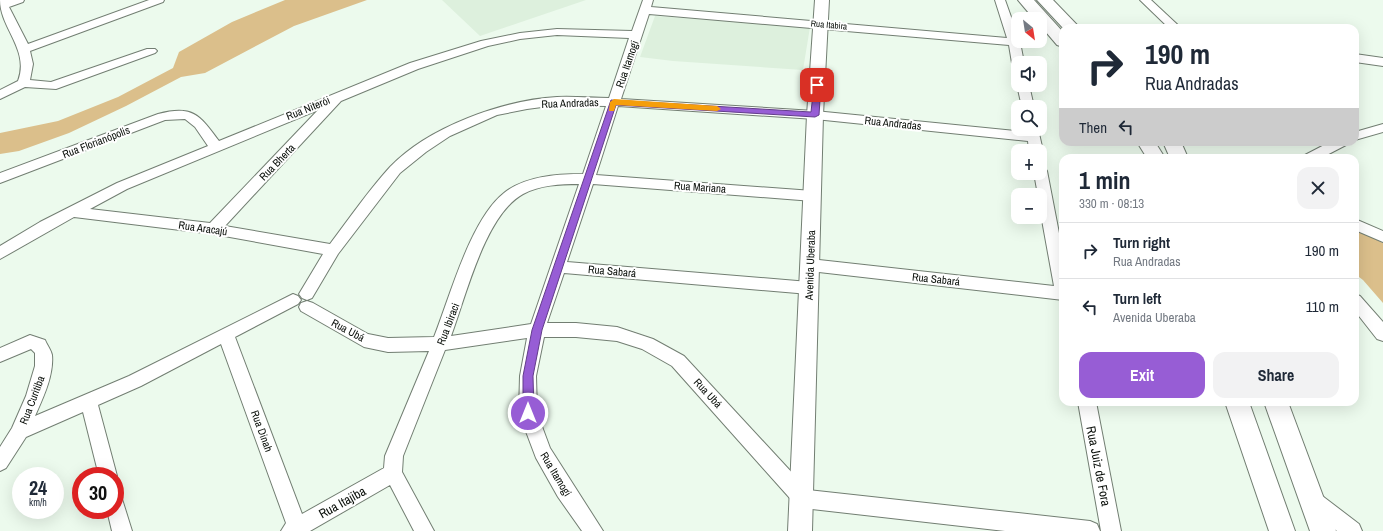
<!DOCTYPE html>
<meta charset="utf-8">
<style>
body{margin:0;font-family:"Archivo Narrow",sans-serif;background:#f2f2f3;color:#1f2937;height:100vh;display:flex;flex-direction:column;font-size:15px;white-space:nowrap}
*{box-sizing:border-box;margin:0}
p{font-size:13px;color:#747a83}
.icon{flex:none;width:22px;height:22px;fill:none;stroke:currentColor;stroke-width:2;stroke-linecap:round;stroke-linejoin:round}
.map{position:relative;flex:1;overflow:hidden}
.side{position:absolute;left:1059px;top:154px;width:300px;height:252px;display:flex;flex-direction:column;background:#fff;border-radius:12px;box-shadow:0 4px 16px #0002}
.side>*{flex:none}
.guide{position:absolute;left:1059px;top:24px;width:300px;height:122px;border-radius:12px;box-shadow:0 4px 16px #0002;background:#fff;color:#1f2937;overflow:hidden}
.needle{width:26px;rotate:150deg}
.fabs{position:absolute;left:1011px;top:12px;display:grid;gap:8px}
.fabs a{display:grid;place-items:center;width:36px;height:36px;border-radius:8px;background:#fff;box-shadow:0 4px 16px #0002;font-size:20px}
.speed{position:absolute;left:12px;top:467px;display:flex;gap:8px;font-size:20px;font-weight:700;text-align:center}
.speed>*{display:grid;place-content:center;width:52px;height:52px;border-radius:50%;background:#fff;box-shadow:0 4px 16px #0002;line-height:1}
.speed small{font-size:10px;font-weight:400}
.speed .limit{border:6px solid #d22;background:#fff;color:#111}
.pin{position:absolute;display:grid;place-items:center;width:34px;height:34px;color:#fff;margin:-17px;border-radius:8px;box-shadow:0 2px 6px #0006}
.me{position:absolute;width:44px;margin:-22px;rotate:0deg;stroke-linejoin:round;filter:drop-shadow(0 0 3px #0008)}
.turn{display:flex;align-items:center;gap:14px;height:84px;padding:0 20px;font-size:18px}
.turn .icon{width:52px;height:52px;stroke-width:2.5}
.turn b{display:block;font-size:28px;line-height:34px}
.then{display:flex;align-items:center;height:38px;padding:0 20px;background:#0003;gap:8px;font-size:15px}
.round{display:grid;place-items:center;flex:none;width:42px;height:42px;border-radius:12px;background:#f2f2f3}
.summary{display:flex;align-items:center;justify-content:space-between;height:68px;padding:0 20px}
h1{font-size:24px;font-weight:700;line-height:30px}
.button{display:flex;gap:8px;margin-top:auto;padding:8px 20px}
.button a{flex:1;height:46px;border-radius:12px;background:#975dd5;color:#fff;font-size:16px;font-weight:700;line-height:46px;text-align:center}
.button a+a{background:#f2f2f3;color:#1f2937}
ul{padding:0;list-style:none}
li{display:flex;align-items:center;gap:12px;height:56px;padding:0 20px;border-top:1px solid #e0e1e3}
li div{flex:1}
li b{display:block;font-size:15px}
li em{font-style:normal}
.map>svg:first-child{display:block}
.built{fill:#ddf0dd}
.green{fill:#dbbf8b}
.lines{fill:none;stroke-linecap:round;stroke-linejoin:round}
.minor-casing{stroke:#727e72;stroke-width:2}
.tertiary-casing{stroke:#727e72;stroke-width:2}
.secondary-casing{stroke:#727e72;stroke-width:2}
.minor{fill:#fff;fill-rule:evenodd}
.tertiary{fill:#fff;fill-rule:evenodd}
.secondary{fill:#fff;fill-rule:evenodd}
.route{fill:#975dd5;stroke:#623c8a}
.slow{fill:#f59e0b}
.labels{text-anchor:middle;stroke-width:4;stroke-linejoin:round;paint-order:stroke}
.far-street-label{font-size:9px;fill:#0a0f0a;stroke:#fff}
.street-label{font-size:11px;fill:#0a0f0a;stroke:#fff}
.near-street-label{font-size:13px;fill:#0a0f0a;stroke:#fff}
</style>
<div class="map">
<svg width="1383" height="531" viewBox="0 0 1383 531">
<rect width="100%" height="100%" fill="#ecfaed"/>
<path class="built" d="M442,0H586L480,36Z
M655,16L810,27L803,70L673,61L640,57Z"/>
<path class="green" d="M285,0H367L294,26L205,73L181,77L126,106L69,133L19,151L0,154V133L58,121L118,97L173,68L179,52L232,22Z
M1355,228L1383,243V303L1363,280L1355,274Z"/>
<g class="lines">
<defs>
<path id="minor" d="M0,0H24L23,2L9,7L28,44L149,0H164L163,2L30,51L33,64L30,80L51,82L147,49H155L157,51L155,53L56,89L25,87L0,99V90L18,81C30,50 0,28 0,0Z
M643,0H653L651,7L1007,38L995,0H1005L1020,42L1024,63H1018V67L1012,63L1009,45L649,14L621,99L815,111L1026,132V129H1038L1043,151L1040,154V151H1029L1028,141L815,119L618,106L596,175L813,191L818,192L820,196L818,200L813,201L593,184L567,262L809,282L814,284L817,288L814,292L809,294L564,273L547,323H576L617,327L653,339L684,356L808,490L1090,521L1097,524L1100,531H1005L803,508L796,505L672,366L642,349L617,341L576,337H544L536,376L537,413L550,448L603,531H582L558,497L536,458L519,413L520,376L527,338L445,350L403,456L402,472L434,531H414L390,485L310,531H281L286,523L221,344L141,386L98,405L117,476L115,481V476H99L83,412L26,437L6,468L0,471V447L12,428L26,396L35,366V353L31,349L0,362V348L30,335L45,340C47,345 51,350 52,355C54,375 43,398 35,416L129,376L293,294L298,296L301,300L298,304L235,337L302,514L384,468L385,456L429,351L388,352L364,347L301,311L299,307L301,303L307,301L313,303L368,334L388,338L434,337C450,297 470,220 504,193C525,176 557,174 583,174L606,106L557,105L527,109L497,115L450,136L426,152L400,173L338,254L312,298L307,300L302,298L299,294L323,254L213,234L74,217L0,259V246L40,222L117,183L208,146L195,127L185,119L165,120L0,183V173L158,114C192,105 199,114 219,141L410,63L481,41L520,33L557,29L632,31ZM557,35L629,38L609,98C592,98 574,96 557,97C503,100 428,127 390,167C368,191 349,219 330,244L225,226L341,101L418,69L488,46L520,39ZM318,110L210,223L90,209L127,189ZM579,184L531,324L451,336C466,296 485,215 523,194C540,185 560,184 579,184Z
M1140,0H1151L1181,28H1169Z
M1355,54L1383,58V66L1355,62Z
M1018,83V85H1029L1034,107H1022L1017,85Z
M1383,124V132L1355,140V132Z
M1330,142H1348L1346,145L1321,158H1303L1305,155Z
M1040,166L1045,168L1047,171L1063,254V300L810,271L805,269L803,265L805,261L810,259L1054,286L1040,209V195H1038L1034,173H1040Z
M1355,219L1383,231V242L1355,230Z
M1355,294L1360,296L1383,322V341L1377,339L1355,311Z
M1078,402H1096L1121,531H1101Z
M1314,492L1321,495L1359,524L1362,531H1337L1307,507L1305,501L1307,495Z
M115,496L122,499L132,531H112L107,510H115Z"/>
<path id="tertiary" d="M815,0H829L823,115L812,531H788L807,115Z"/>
<path id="secondary" d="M1018,0H1034L1063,32V47L1057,45L1040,25V19H1034Z
M1037,0H1053L1080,28H1063Z
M1137,142H1155L1165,158H1147Z
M1163,142H1181L1188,158H1170Z
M1225,402H1249L1295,531H1269Z
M1264,402H1288L1336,531H1310Z"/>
</defs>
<use href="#minor" class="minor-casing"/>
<use href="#tertiary" class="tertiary-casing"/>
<use href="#secondary" class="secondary-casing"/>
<use href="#minor" class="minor"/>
<use href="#tertiary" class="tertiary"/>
<use href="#secondary" class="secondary"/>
</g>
<path class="route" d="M817,82L821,85L819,115L815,117L616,105L542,330L533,376L534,413L532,416L528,417L525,416L523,413V376L532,330L611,100L811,112L814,85Z"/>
<path class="slow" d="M614,99L717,106L721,109L717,111L616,105L614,111H609L610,102Z"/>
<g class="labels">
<g class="far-street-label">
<text transform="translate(829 25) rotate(5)" y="3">Rua Itabira</text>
</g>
<g class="street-label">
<text transform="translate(627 64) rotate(-71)" y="4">Rua Itamogi</text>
<text transform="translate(570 103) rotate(-2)" y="4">Rua Andradas</text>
<text transform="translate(308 108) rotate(-22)" y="4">Rua Niterói</text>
<text transform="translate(893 123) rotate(6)" y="4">Rua Andradas</text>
<text transform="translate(96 142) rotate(-21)" y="4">Rua Florianópolis</text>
<text transform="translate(277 162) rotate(-46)" y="4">Rua Bherta</text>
<text transform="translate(700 187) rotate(4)" y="4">Rua Mariana</text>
<text transform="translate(203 228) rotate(8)" y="4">Rua Aracajú</text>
<text transform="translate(810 265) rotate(-88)" y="4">Avenida Uberaba</text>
<text transform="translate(612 271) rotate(5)" y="4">Rua Sabará</text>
<text transform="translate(936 279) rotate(6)" y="4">Rua Sabará</text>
<text transform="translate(448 324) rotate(-69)" y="4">Rua Ibiraci</text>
<text transform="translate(348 330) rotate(28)" y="4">Rua Ubá</text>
<text transform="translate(708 393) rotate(47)" y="4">Rua Ubá</text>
<text transform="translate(32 400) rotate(-69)" y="4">Rua Curitiba</text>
<text transform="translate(262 431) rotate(70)" y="4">Rua Dinah</text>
<text transform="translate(556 474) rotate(59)" y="4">Rua Itamogi</text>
</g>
<g class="near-street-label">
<text transform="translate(1099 466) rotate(79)" y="5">Rua Juiz de Fora</text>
<text transform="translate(342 502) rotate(-29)" y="5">Rua Itajiba</text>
</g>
</g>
</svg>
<div class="fabs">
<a><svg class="needle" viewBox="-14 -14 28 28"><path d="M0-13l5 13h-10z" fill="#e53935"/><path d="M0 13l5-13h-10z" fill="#747a83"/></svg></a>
<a><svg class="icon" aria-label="sound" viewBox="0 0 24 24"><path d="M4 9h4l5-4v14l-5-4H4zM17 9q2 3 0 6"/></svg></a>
<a><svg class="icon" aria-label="search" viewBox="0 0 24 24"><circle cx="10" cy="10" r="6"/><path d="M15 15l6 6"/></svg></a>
<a>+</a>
<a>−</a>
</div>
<div class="speed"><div>24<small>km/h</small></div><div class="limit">30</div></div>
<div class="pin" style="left:817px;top:85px;background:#d93025"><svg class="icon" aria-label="arrive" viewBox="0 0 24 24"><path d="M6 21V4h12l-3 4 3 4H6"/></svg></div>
<svg class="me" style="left:528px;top:413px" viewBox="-20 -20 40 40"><circle r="17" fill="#975dd5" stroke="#fff" stroke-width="3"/><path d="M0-11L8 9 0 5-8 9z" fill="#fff"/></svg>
<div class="guide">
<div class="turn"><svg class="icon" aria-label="right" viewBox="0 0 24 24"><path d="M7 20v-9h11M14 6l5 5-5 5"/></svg><div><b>190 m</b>Rua Andradas</div></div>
<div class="then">Then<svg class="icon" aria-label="left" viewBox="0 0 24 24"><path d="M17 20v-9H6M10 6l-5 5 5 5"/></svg></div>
</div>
<section class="side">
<div class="summary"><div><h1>1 min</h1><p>330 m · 08:13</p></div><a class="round"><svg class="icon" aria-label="close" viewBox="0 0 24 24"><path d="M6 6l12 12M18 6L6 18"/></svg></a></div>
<ul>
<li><svg class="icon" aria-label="right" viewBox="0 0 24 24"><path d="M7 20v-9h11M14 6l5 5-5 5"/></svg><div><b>Turn right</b><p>Rua Andradas</p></div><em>190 m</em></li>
<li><svg class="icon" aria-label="left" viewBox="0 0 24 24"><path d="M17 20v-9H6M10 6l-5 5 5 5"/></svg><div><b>Turn left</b><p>Avenida Uberaba</p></div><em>110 m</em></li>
</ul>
<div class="button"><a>Exit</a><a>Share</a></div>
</section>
</div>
